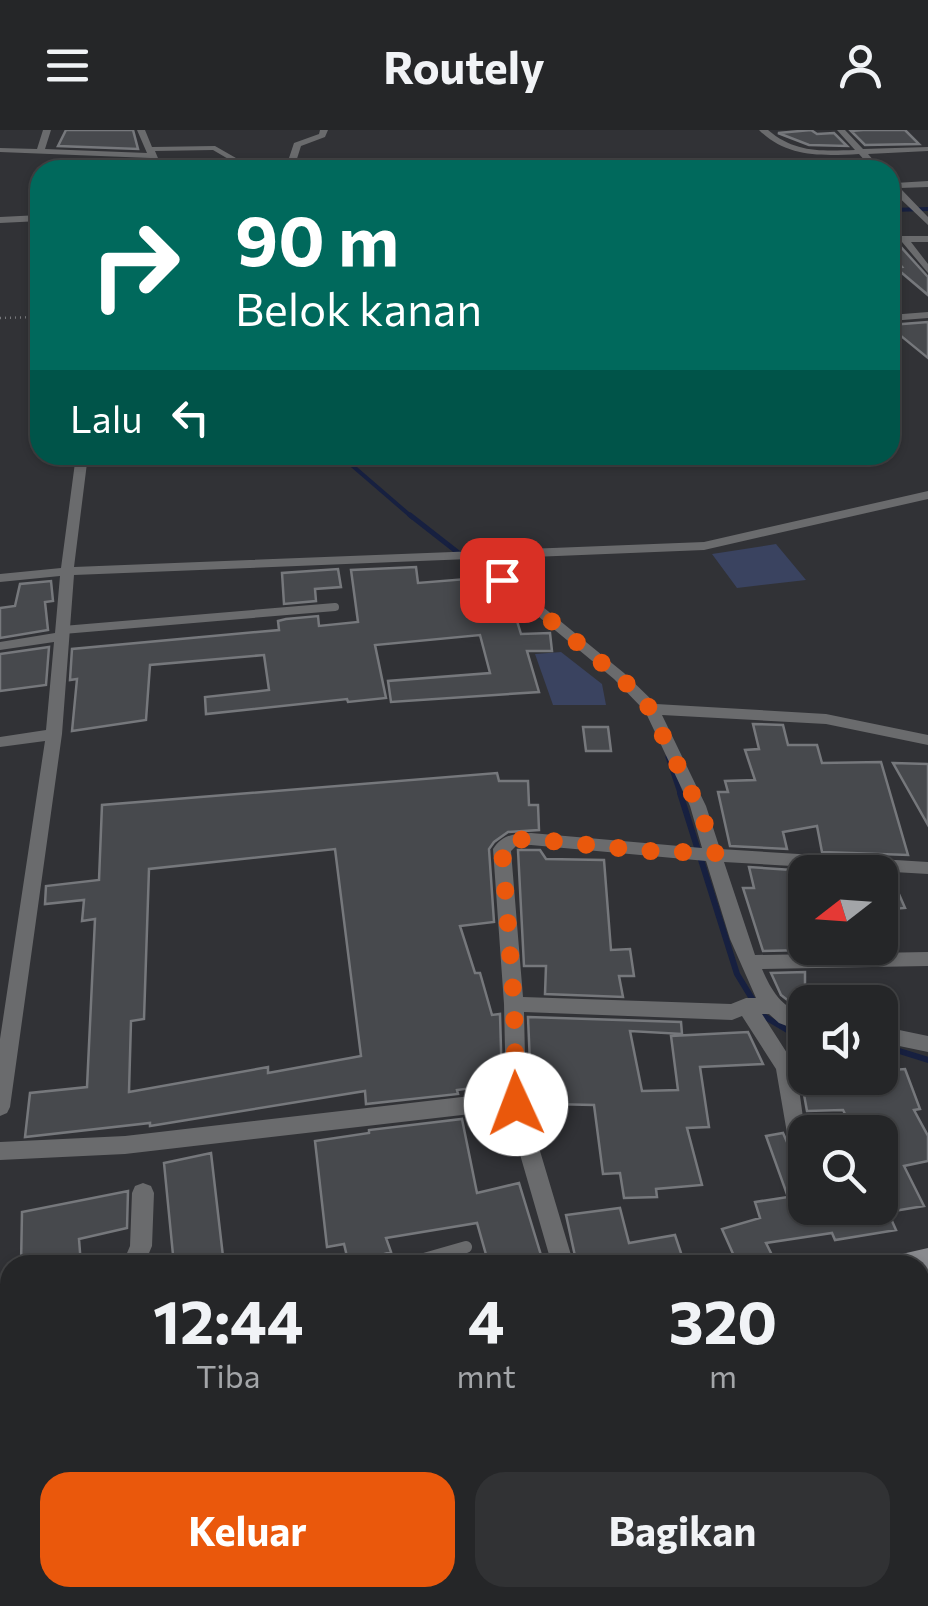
<!DOCTYPE html>
<html lang="id">
<style>
body{margin:0;font-family:Commissioner,sans-serif;background:#313234;color:#f1f3f6;height:100vh;display:flex;flex-direction:column;font-size:38px;white-space:nowrap}
*{box-sizing:border-box;margin:0}
p{font-size:32px;color:#a3a5a8}
.icon{flex:none;width:55px;height:55px;fill:none;stroke:currentColor;stroke-width:2;stroke-linecap:round;stroke-linejoin:round}
.map{position:relative;flex:1;overflow:hidden}
.drawer{position:absolute;left:0px;top:1125px;width:930px;height:352px;display:flex;flex-direction:column;background:#252628;border-radius:30px 30px 0 0;box-shadow:0 2px 8px #0004,0 0 0 2px #424345}
.drawer>*{flex:none}
.top-card{position:absolute;left:30px;top:30px;width:870px;height:305px;border-radius:30px;box-shadow:0 2px 8px #0004,0 0 0 2px #424345;background:#00695c;color:#fff;overflow:hidden}
.needle{width:65px;rotate:253deg}
.tools{position:absolute;left:788px;top:725px;display:grid;gap:20px}
.tools a{display:grid;place-items:center;width:110px;height:110px;border-radius:20px;background:#252628;box-shadow:0 2px 8px #0004,0 0 0 2px #424345;font-size:50px}
.pin{position:absolute;display:grid;place-items:center;width:85px;height:85px;color:#fff;margin:-42px;border-radius:20px;box-shadow:0 5px 15px #0006}
.me{position:absolute;width:110px;margin:-55px;rotate:358deg;stroke-linejoin:round;filter:drop-shadow(0 0 8px #0008)}
.turn{display:flex;align-items:center;gap:35px;height:210px;padding:0 40px;font-size:45px}
.turn .icon{width:130px;height:130px;stroke-width:2.5}
.turn b{display:block;font-size:70px;line-height:85px}
.then{display:flex;align-items:center;height:95px;padding:0 40px;background:#0003;gap:20px;font-size:38px}
.eta{display:flex;justify-content:space-evenly;align-items:center;height:170px;text-align:center}
.eta b{font-size:60px;font-weight:700;line-height:70px}
.button{display:flex;gap:20px;margin-top:auto;padding:20px 40px}
.button a{flex:1;height:115px;border-radius:30px;background:#ea580c;color:#fff;font-size:40px;font-weight:700;line-height:115px;text-align:center}
.button a+a{background:#313234;color:#f1f3f6}
header{display:flex;justify-content:space-between;align-items:center;height:130px;padding:0 40px;background:#252628;font-size:45px;font-weight:700}
.map>svg:first-child{display:block}
.green{fill:#3a4360}
.lines{fill:none;stroke-linecap:round;stroke-linejoin:round}
.stream-far2{stroke:#172040;stroke-width:4}
.stream-far1{stroke:#172040;stroke-width:5}
.stream{stroke:#172040;stroke-width:6}
.building{fill:#47494d;stroke:#76787c;stroke-width:2.5;fill-rule:evenodd}
.path{stroke:#76777a;stroke-width:2.5;stroke-dasharray:1 4;stroke-linecap:butt}
.service-far1{stroke:#6a6b6d;stroke-width:8}
.service{stroke:#6a6b6d;stroke-width:12}
.minor{fill:#6a6b6d;fill-rule:evenodd}
.secondary{fill:#898a8e;fill-rule:evenodd}
.route{stroke:#ea580c;stroke-width:18;stroke-dasharray:0 32.4}
</style>
<header><svg class="icon" aria-label="menu" viewBox="0 0 24 24"><path d="M4 6h16M4 12h16M4 18h16"/></svg>Routely<svg class="icon" aria-label="person" viewBox="0 0 24 24"><circle cx="12" cy="8" r="4"/><path d="M4 21q1-7 8-7t8 7"/></svg></header>
<div class="map">
<svg width="928" height="1476" viewBox="0 0 928 1476">
<rect width="100%" height="100%" fill="#313236"/>
<path class="green" d="M776,414L806,450L737,458L712,424Z
M561,522L602,554L606,575H553L535,524Z"/>
<g class="lines">
<path class="stream-far2" d="M890,80L928,79
M340,325L413,388"/>
<path class="stream-far1" d="M410,385L525,475
M668,627L681,666"/>
<path class="stream" d="M680,663L737,844L762,885L789,901L805,903
M880,915L928,930"/>
</g>
<path class="building" d="M66,0H133L138,19L58,16Z
M811,0L817,4L834,3L847,16L809,15L778,3Z
M863,0H905L919,14L865,15L851,1Z
M890,116H900L928,147V165L896,138L902,137L890,124Z
M928,192V228L890,197V195Z
M416,437L418,453L479,448L488,480L513,478L521,504L550,503L552,521H527L539,562L391,572L388,551L490,543L480,505L375,515L386,568L348,572L347,569L206,584L205,567L269,560L264,525L150,535L146,590L72,601L77,549L70,550L72,519L279,500L278,491L286,489L318,486L319,496L358,492L351,440Z
M338,439L341,457L315,459L316,471L284,474L282,443Z
M51,451L53,471L45,472L48,500L0,508V478L15,476L20,454Z
M49,517L46,555L0,561V524Z
M753,594L783,595L788,615H817L822,633L881,632L908,725L822,722L817,696L783,702L787,719L730,716L718,662H728L725,651L755,650L745,620L759,619Z
M583,597H608L611,621H586Z
M893,633L928,634V695Z
M497,643L499,651H528L529,675H538L539,700L508,702L494,712L489,719L494,792L460,796L475,843H480L492,885L500,884L502,954L457,960L458,964L366,974L365,961L150,996V993L25,1007L30,963L87,957L95,789L82,791L84,770L45,774L46,756L99,750L102,675ZM335,719L361,926L268,943V937L129,962L131,891L144,889L149,739Z
M518,720H540L546,729L604,730L611,820L630,819L634,846H619L623,867L545,864L546,836H524Z
M749,737L792,740L805,796V820L763,821L743,758H754Z
M880,745L891,746L905,778L880,780Z
M805,842V879L800,880L781,865L771,843Z
M528,887L681,892L682,904L630,901L642,961L678,960L671,906L748,902L763,934L700,937L709,997L687,998L702,1055L656,1059L657,1067L624,1068L620,1043L603,1044L594,975L550,974V981H532Z
M905,939L920,979L914,980L928,1006V1031L904,1036L924,1076L888,1082L896,1100L835,1110L832,1103L766,1113L777,1135H738L722,1099L760,1088L755,1072L788,1067L766,1006L783,1003L787,1012L795,1015L805,1043V1078H880V1002H854L843,980L807,981L801,948H880V941Z
M462,989L477,1063L519,1053L544,1135H489L477,1093L386,1108L391,1122L349,1135L344,1114L327,1117L315,1011L369,1003V1000Z
M211,1023L224,1135H174L164,1033Z
M128,1061L127,1098L79,1109L81,1135H21L22,1082Z
M620,1078L629,1113L675,1105L685,1135H577L566,1085Z"/>
<g class="lines">
<path class="path" d="M0,188L40,187"/>
<path class="service-far1" d="M63,500L335,477"/>
<path class="service" d="M403,1135L466,1117"/>
<path class="minor" d="M43,0H51L45,19L147,23L137,0H145L152,17L215,16L257,40H247L213,20L155,21L163,40H155L150,28L0,22V18L37,19Z
M320,0H328L325,7L301,16L295,35L279,40H266L288,31L294,13L319,4Z
M759,0H768C795,23 821,21 855,20L837,0H845L863,19L928,17V21L868,24L882,40H873L859,24C822,26 787,28 759,0Z
M890,50L895,53L928,51V57L900,58L928,87V95L890,59Z
M40,85V91L0,93V87Z
M890,106H928V112H911L928,134V143L902,112H890Z
M928,182V188L890,191V185Z
M76,325H88L74,437L704,412L928,361V369L704,420L484,429L624,543L656,574L826,584L928,605V615L826,594L662,585L706,676L720,719L928,732V744L724,732L755,825L928,822V836L762,839C772,862 781,876 805,886V903L779,893L769,884H762L796,937L805,1002L802,1009L795,1012L788,1009L776,939L742,886L732,890L524,882L526,974L574,1135H552L508,983L488,982L125,1024L0,1030V1012L125,1006L488,964L506,965L504,874L493,719C503,704 514,704 531,703L702,718L690,676L645,581L614,549L469,429L74,445L62,604L10,977L7,983L0,986V909L45,611L0,617V607L46,600L54,512L0,520V512L55,503L60,446L0,452V444L61,438ZM531,715L706,731L730,809L756,868H746L731,874L523,867L511,721L516,716Z
M880,896L928,906V922L880,912Z
M143,1053L151,1056L154,1063L152,1116L144,1135H122L130,1116L132,1063L135,1056Z
M920,1413L928,1416V1468L920,1465Z"/>
<path class="secondary" d="M928,1118V1142L920,1144V1135H889L893,1126Z
M10,1306V1334L0,1336V1308Z"/>
</g>
<g class="lines">
<path class="route" d="M502,450L644,568L698,676L716,723L648,721L531,709L512,710L502,719L514,874L516,974"/>
</g>
</svg>
<div class="tools">
<a><svg class="needle" viewBox="-14 -14 28 28"><path d="M0-13l5 13h-10z" fill="#e53935"/><path d="M0 13l5-13h-10z" fill="#a3a5a8"/></svg></a>
<a><svg class="icon" aria-label="sound" viewBox="0 0 24 24"><path d="M4 9h4l5-4v14l-5-4H4zM17 9q2 3 0 6"/></svg></a>
<a><svg class="icon" aria-label="search" viewBox="0 0 24 24"><circle cx="10" cy="10" r="6"/><path d="M15 15l6 6"/></svg></a>
</div>
<div class="pin" style="left:502px;top:450px;background:#d93025"><svg class="icon" aria-label="arrive" viewBox="0 0 24 24"><path d="M6 21V4h12l-3 4 3 4H6"/></svg></div>
<svg class="me" style="left:516px;top:974px" viewBox="-20 -20 40 40"><circle r="19" fill="#fff"/><path d="M0-13L10 11 0 6-10 11z" fill="#ea580c"/></svg>
<div class="top-card">
<div class="turn"><svg class="icon" aria-label="right" viewBox="0 0 24 24"><path d="M7 20v-9h11M14 6l5 5-5 5"/></svg><div><b>90 m</b>Belok kanan</div></div>
<div class="then">Lalu<svg class="icon" aria-label="left" viewBox="0 0 24 24"><path d="M17 20v-9H6M10 6l-5 5 5 5"/></svg></div>
</div>
<section class="drawer">
<div class="eta">
<div><b>12:44</b><p>Tiba</p></div>
<div><b>4</b><p>mnt</p></div>
<div><b>320</b><p>m</p></div>
</div>
<div class="button"><a>Keluar</a><a>Bagikan</a></div>
</section>
</div>
